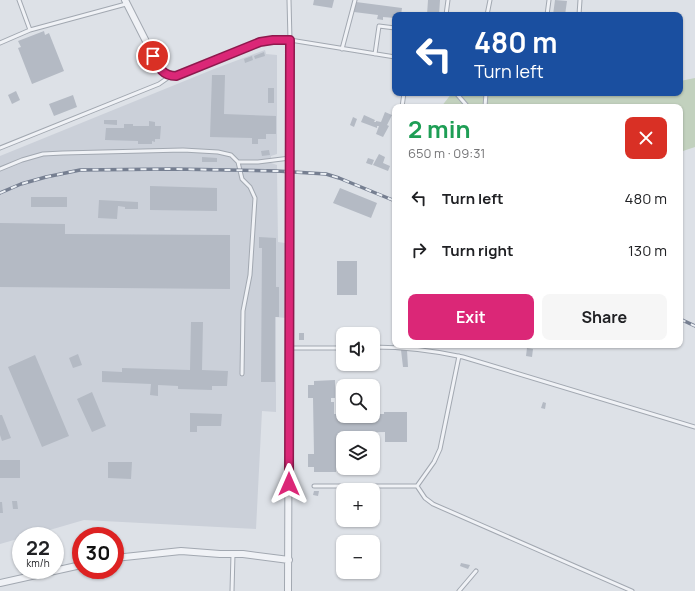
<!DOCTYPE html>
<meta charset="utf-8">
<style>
body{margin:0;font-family:Manrope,sans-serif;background:#f6f6f6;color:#202124;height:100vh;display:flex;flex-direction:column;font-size:15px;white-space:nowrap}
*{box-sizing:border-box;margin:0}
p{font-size:13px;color:#757577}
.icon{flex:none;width:22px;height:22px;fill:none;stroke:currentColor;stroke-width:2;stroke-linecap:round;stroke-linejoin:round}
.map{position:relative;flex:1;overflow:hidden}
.side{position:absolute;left:392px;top:104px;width:291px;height:244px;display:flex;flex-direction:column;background:#fff;border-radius:8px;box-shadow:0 1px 3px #0004}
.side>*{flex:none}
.hud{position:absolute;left:392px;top:12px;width:291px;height:84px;border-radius:8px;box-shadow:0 1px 3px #0004;background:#1a4fa0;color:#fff;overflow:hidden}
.fabs{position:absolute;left:336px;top:327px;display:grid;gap:8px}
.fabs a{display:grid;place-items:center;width:44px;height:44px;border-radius:8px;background:#fff;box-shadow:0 1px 3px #0004;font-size:20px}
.speed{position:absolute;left:12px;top:527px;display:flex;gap:8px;font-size:20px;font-weight:700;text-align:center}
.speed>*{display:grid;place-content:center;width:52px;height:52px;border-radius:50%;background:#fff;box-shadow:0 1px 3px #0004;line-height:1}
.speed small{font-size:10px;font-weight:400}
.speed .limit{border:6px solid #d22;background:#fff;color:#111}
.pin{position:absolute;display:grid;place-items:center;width:34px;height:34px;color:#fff;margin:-17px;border:2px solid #fff;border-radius:50%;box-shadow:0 1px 4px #0007}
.me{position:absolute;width:44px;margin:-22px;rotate:0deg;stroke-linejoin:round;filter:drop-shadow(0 0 3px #0008)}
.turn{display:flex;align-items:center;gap:14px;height:84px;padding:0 16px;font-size:18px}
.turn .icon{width:52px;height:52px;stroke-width:2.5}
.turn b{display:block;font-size:28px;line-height:34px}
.round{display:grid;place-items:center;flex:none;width:42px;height:42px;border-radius:8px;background:#f6f6f6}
.head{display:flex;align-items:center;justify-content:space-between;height:68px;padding:0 16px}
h1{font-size:24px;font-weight:700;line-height:30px;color:#1e9e55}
.primary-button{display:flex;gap:8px;margin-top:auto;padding:8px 16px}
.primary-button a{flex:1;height:46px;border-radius:8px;background:#db2777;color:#fff;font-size:16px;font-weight:700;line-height:46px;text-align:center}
.primary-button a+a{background:#f6f6f6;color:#202124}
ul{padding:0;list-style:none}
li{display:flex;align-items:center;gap:12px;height:52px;padding:0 16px}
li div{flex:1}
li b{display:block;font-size:15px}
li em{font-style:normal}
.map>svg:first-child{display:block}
.built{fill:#cbd0d9}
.green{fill:#c2d1be}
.building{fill:#b4bac4}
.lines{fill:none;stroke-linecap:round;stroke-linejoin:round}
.service-casing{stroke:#a2a8b1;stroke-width:5}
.minor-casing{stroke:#a2a8b1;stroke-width:8}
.service{stroke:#f0f2f6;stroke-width:3}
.minor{stroke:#f0f2f6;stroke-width:6}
.rail-casing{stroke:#767f91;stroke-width:3.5}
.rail{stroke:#ecf0f5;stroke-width:2;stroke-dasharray:6;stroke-linecap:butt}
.route-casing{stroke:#8e194d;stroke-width:10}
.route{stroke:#db2777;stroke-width:7}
</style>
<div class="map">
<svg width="695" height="591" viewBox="0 0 695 591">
<rect width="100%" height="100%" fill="#dde1e7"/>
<path class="built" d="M265,50L266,54L277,55V154L271,156V163L277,165V171L278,242L285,243L286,318L276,317V412L262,411L256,529L84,520L29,536H21V538L0,544V156L214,69Z"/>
<path class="green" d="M695,78V147L680,152V107H441L452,93H680V81Z"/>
<path class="building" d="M314,0H334L332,8L313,5Z
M428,0H440L439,15H427Z
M555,0L567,1L565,15H553Z
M356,2L402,8L401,15H395V18L383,17V20L377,19L378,15L354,12Z
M44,31L45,35L49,33L64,71L32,84L18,48L21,47L18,41Z
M264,52L265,56L255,59L254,56Z
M252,56L253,60L245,63L244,59Z
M212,75H225L224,114L276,116V134H266V139H258V144H252V138L210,137Z
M268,88H274V103H268Z
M16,91L20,100L12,104L8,95Z
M73,95L77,107L54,116L49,104Z
M385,112L392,115L387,125L389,126L383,137L376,134L379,126H377V128L361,122L364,115L375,120L374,122H376V121L381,122Z
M353,117L357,119L354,127L350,125Z
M104,120H117V125L104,124Z
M149,121L155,122V126H161L160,139H155V142L152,141V144H138V141L105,140L106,128H124V124H133V126H149Z
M269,150L270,155L262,156L261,151Z
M379,154L385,157L383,163L390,166L388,171L373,165Z
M202,157L217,158V162H202Z
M368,158L374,160L372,165L366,163Z
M150,186L217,188V211L150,210Z
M340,188L377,203L371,218L333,203Z
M31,197H67V207H31Z
M99,200L138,202V209H125V207L118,206L117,219L98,218Z
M0,223L65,224V234L230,235V289L0,287Z
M259,237L276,238V287H279V317H275V382H261L262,248H259Z
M337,261H357V295H337Z
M191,322H203L202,370L228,371L227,386H212V390L178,389V386L158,385V396L150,395L151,384L102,382V371L122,372V368L190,370Z
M299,333H304V340H299Z
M527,348L533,349L532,357L526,356Z
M401,350H407L408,367H403Z
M78,354L82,365L73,368L69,358Z
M35,355L69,436L42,447L8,367Z
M335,380V398H331V402H334V414H343V416H373V414H384V412H407V442H385V432L340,433L341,453H336V472H314V467H308V454H314L313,398H308V385H314V381Z
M92,392L106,426L92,432L77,399Z
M543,402L546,403L545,409L541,408Z
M190,413L222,414L221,426H197V432H190Z
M0,415H2L11,438L2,441L0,435Z
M0,460H20V478H0Z
M108,462H132L131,479L108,478Z
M314,491H319L318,496L313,495Z
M12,501H17L18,509H13Z
M0,502H2L3,513H0Z
M461,563L470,565L468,569L460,566Z"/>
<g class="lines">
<defs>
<path id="service" d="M19,0L30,30L126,4
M289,0L290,40L395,57
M446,15L448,0
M487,15L490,0
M547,15L549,0
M579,15L580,0
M0,43L30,30
M342,49L355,0
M375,54L379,26L395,28
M456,93L468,107
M402,107L404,93
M485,107L486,93
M0,148L159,84L169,77
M238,162H258L290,158
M0,169L22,160L43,154L63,153L183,150L218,152L231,155L238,162L242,179L250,187L255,198L250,275L243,311L242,374
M373,347C405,347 431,350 463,357L695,427
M289,348H343
M314,486H417L434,462L440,449L459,356
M417,486L425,498L433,504L632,591
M232,591L233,554
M459,591L476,571"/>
<path id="minor" d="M125,0L160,69L169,76H176L260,42L273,40H290L288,591
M115,558L181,551L220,554H243L289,560
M0,583L81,565"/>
</defs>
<use href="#service" class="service-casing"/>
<use href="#minor" class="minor-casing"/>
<use href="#service" class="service"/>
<use href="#minor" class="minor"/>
<defs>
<path id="rail" d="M0,193L21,184L46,177L80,170L173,169L277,171L326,174L339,178L395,201
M680,319L695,326"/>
</defs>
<use href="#rail" class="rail-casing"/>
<use href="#rail" class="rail"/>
</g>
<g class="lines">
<defs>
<path id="route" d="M153,56C158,66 162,76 176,76L260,42L273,40H290L289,484"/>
</defs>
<use href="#route" class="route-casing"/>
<use href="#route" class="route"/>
</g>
</svg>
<div class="fabs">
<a><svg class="icon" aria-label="sound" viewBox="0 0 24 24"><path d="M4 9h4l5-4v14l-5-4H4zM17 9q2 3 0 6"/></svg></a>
<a><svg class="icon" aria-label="search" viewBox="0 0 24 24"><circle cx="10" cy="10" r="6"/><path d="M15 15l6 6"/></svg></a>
<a><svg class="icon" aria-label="layers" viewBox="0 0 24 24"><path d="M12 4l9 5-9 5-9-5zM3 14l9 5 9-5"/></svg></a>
<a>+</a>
<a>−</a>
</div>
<div class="speed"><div>22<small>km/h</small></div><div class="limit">30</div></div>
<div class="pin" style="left:153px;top:56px;background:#d93025"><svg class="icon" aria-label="arrive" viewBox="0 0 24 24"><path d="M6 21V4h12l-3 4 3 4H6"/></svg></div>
<svg class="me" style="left:289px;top:484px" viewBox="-20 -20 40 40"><path d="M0-17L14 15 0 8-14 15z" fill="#db2777" stroke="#fff" stroke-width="4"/></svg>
<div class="hud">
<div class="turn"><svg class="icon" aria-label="left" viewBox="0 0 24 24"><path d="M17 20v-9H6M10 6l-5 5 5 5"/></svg><div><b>480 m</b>Turn left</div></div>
</div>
<section class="side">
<div class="head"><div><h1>2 min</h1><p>650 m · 09:31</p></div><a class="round" style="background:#d93025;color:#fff"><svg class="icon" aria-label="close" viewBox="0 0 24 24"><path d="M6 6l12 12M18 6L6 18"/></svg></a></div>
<ul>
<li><svg class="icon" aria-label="left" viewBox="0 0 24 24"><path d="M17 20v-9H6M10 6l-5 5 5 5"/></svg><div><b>Turn left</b></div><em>480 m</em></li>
<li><svg class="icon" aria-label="right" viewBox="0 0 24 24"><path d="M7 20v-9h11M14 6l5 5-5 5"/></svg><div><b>Turn right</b></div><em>130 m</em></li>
</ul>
<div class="primary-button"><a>Exit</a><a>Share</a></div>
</section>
</div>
